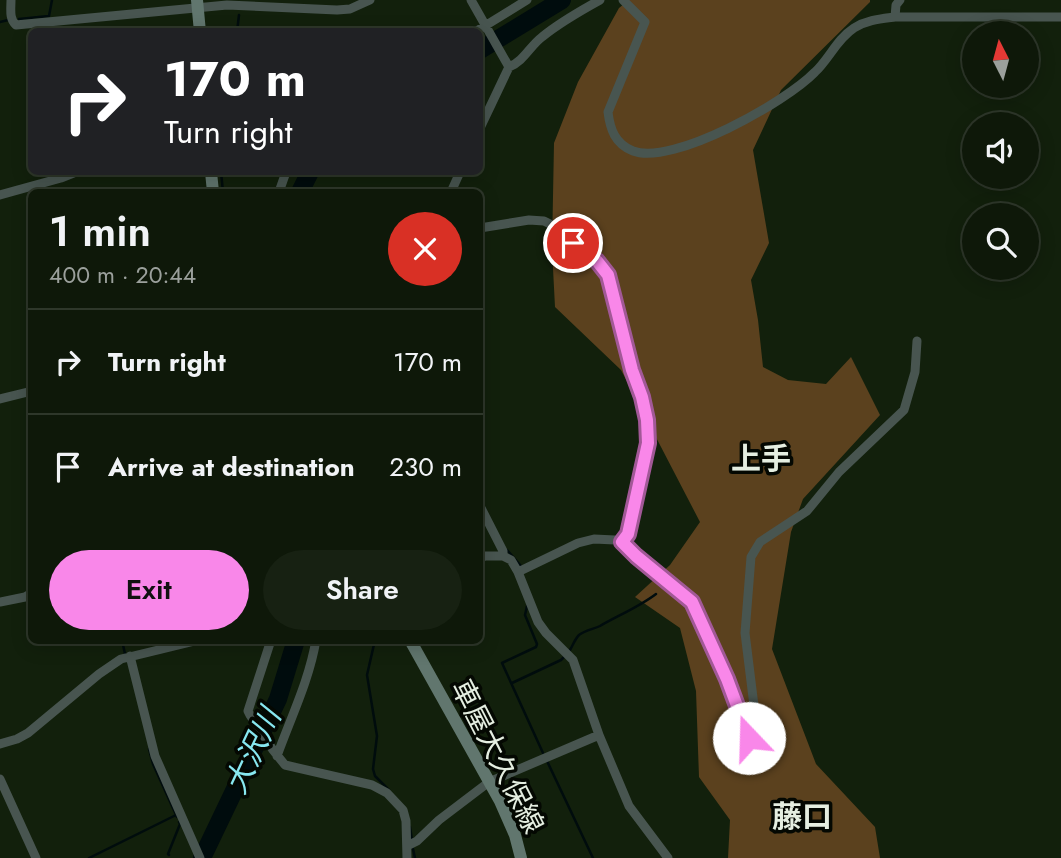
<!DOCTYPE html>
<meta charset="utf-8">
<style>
body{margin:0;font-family:Jost,"Noto Sans JP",sans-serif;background:#172112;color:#f1f3f6;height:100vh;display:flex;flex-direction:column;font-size:26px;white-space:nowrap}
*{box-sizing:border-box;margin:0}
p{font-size:23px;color:#9ba09c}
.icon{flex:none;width:38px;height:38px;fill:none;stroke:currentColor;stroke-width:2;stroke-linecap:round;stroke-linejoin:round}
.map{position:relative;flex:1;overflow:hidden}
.side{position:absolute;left:28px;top:189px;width:455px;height:455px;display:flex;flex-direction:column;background:#0e1809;border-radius:10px;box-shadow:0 4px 18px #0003,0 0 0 2px #2e372a}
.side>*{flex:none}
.guide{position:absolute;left:28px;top:28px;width:455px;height:147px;border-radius:10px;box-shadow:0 4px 18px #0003,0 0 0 2px #2e372a;background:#202124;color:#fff;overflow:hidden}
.needle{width:46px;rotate:354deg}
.fabs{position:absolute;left:962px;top:21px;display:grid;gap:14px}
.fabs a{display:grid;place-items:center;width:77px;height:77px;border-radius:50%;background:#0e1809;box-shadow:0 4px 18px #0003,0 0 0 2px #2e372a;font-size:35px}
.pin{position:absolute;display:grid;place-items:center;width:60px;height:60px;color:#fff;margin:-30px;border:4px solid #fff;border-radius:50%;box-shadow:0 2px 7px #0007}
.me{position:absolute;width:77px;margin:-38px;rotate:339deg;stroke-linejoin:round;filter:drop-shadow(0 0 5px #0008)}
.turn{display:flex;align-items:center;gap:24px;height:147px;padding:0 21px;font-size:32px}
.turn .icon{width:91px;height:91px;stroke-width:2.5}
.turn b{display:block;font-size:49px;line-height:60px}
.round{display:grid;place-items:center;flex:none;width:74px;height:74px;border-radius:37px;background:#172112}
.overview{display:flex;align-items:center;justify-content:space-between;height:119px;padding:0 21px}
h1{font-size:42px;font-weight:600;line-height:52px}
.primary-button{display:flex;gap:14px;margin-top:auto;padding:14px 21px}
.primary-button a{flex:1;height:80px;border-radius:42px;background:#f987e9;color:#111;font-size:28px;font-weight:600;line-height:80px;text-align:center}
.primary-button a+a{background:#172112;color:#f1f3f6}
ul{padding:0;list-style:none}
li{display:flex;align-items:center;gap:21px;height:105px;padding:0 21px;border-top:2px solid #2e372a}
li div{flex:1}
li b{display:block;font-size:26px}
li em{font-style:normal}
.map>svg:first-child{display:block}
.forest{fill:#5b411e}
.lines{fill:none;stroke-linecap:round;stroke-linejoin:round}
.stream{stroke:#000c0d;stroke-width:2.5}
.river{stroke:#000c0d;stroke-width:18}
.minor{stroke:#485550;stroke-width:9}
.secondary{stroke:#61766e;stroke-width:12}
.route-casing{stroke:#a25897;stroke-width:18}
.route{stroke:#f987e9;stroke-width:12}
.labels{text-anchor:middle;stroke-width:7;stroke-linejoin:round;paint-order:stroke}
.street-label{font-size:28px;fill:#e5eee1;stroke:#040802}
.neighbourhood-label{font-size:30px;font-weight:bold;fill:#e5eee1;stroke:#040802}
.water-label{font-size:30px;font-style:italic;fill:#87e7f0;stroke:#040802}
</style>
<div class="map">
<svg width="1061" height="858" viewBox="0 0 1061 858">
<rect width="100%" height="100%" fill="#12200c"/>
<path class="forest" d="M629,0H870V2L781,90L753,150L769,243L751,280L758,320L763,367L788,380L826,384L851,357L880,415L803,499L791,532L772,649L816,764L875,827L880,858H728L730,820L699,777L696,691L680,628L635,597L670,565L700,522L621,370L555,307L552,249L554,143L578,82L619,8Z"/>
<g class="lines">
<path class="stream" d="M19,19L49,16L52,0
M0,22L8,20
M237,32L239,15
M221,172L223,192
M507,550L521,566
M527,606L525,615L537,644L536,647L502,663L543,753
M122,640L125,654
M375,640L367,675L377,736L373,769L375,776L389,790
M570,650C573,645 575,639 579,635C585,630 594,629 600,626C619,615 639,607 656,594
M512,683L561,660L565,656
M149,749L153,764L177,817
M547,761L593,858
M410,827L412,840
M413,849L415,858
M169,855L168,854L180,824L179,822
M89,858L176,815"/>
<path class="river" d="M480,50L562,0
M300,192L310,172
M202,858L278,699L296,640"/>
<path class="minor" d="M11,0C11,9 9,19 16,25L227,5L337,10L350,9L370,0
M471,0L509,67
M623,0L645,22L608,112C610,129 615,144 633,151C673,166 786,102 815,72C829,59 837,39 854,28C867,20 880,19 895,17H1061
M895,17L896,5L900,0
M475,32L527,0
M480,128L509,67C524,61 530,46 542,37C559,23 580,11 600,0
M279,192L286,172
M451,192L460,172
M0,195L61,178L76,172
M480,228L529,220L544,221L556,227L573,243L597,261L608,275L632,371L642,397L647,420L648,443L628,534L623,542
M0,399L32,391
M480,506L503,551V556
M480,558L485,556H503L511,560L518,572L538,622L546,633L573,660L599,735L629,806L668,858
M518,572L578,543L594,539L615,540L623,542L636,556L692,602L727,679L749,738L755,741L758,738L745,633L751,557L760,542L807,511L839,472L904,410L915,372L917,341
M0,602L25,597L32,593
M271,640L248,711L250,715L273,750L285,765L372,785L387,793L403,810L406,821L407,858
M130,656L155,756L200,858
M0,744L17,739L28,733L99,674L121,659L199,640
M277,756C291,717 309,681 316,640
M0,779L36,858
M407,846L417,841L439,820L489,782L599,735"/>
<path class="secondary" d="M197,0L200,32
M211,172L213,192
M410,640L500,801L515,835L521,858"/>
</g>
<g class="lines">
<defs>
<path id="route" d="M573,243L597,261L608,275L632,370L642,397L647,420L648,443L628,534L622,542L636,556L692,602L727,679L749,738"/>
</defs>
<use href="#route" class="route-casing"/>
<use href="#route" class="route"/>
</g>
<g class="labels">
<g class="street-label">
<text transform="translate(498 756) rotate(63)" y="10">車屋大久保線</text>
</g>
<g class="neighbourhood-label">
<text x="761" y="469">上手</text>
<text x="802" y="827">藤口</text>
</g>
<g class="water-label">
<text transform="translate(253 751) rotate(-65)" y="10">大沢川</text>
</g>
</g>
</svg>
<div class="fabs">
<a><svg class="needle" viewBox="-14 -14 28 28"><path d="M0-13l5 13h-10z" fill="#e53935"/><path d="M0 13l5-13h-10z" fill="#9ba09c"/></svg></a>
<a><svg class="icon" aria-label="sound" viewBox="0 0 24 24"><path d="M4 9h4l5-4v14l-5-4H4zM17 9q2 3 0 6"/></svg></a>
<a><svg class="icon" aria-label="search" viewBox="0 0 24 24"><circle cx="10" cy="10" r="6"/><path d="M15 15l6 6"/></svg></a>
</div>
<div class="pin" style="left:573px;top:243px;background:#d93025"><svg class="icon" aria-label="arrive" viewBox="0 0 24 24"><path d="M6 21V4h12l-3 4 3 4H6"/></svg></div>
<svg class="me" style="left:749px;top:738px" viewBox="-20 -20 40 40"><circle r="19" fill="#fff"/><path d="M0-13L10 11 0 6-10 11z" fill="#f987e9"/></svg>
<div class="guide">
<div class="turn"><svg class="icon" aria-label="right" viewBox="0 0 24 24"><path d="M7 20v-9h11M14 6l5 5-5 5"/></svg><div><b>170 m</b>Turn right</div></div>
</div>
<section class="side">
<div class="overview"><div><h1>1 min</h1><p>400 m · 20:44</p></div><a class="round" style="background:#d93025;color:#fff"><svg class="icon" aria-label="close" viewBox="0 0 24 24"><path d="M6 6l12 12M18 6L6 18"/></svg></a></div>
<ul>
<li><svg class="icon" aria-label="right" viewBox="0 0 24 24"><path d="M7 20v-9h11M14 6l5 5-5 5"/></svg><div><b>Turn right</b></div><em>170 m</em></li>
<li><svg class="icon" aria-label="arrive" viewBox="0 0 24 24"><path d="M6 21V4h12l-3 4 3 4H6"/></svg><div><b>Arrive at destination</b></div><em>230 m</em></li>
</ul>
<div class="primary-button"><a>Exit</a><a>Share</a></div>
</section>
</div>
